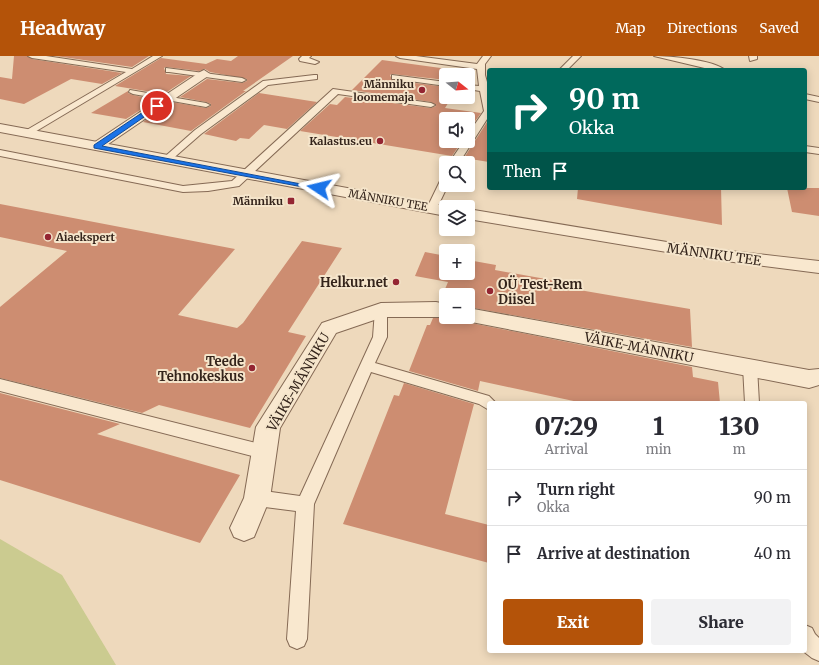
<!DOCTYPE html>
<meta charset="utf-8">
<style>
body{margin:0;font-family:Merriweather,serif;background:#f2f2f3;color:#2b2b33;height:100vh;display:flex;flex-direction:column;font-size:15px;white-space:nowrap}
*{box-sizing:border-box;margin:0}
p{font-size:13px;color:#7c7c81}
.icon{flex:none;width:22px;height:22px;fill:none;stroke:currentColor;stroke-width:2;stroke-linecap:round;stroke-linejoin:round}
.map{position:relative;flex:1;overflow:hidden}
.panel{position:absolute;left:487px;top:345px;width:320px;height:252px;display:flex;flex-direction:column;background:#fff;border-radius:4px;box-shadow:0 2px 10px #0003}
.panel>*{flex:none}
.hud{position:absolute;left:487px;top:12px;width:320px;height:122px;border-radius:4px;box-shadow:0 2px 10px #0003;background:#00695c;color:#fff;overflow:hidden}
.needle{width:26px;rotate:107deg}
.buttons{position:absolute;left:439px;top:12px;display:grid;gap:8px}
.buttons a{display:grid;place-items:center;width:36px;height:36px;border-radius:4px;background:#fff;box-shadow:0 2px 10px #0003;font-size:20px}
.pin{position:absolute;display:grid;place-items:center;width:34px;height:34px;color:#fff;margin:-17px;border:2px solid #fff;border-radius:50%;box-shadow:0 1px 4px #0007}
.me{position:absolute;width:44px;margin:-22px;rotate:280deg;stroke-linejoin:round;filter:drop-shadow(0 0 3px #0008)}
.turn{display:flex;align-items:center;gap:14px;height:84px;padding:0 16px;font-size:18px}
.turn .icon{width:52px;height:52px;stroke-width:2.5}
.turn b{display:block;font-size:28px;line-height:34px}
.then{display:flex;align-items:center;height:38px;padding:0 16px;background:#0003;gap:8px;font-size:15px}
.eta{display:flex;justify-content:space-evenly;align-items:center;height:68px;text-align:center}
.eta b{font-size:24px;font-weight:800;line-height:28px}
.primary-button{display:flex;gap:8px;margin-top:auto;padding:8px 16px}
.primary-button a{flex:1;height:46px;border-radius:4px;background:#b45309;color:#fff;font-size:16px;font-weight:800;line-height:46px;text-align:center}
.primary-button a+a{background:#f2f2f3;color:#2b2b33}
ul{padding:0;list-style:none}
li{display:flex;align-items:center;gap:12px;height:56px;padding:0 16px;border-top:1px solid #e1e1e2}
li div{flex:1}
li b{display:block;font-size:15px}
li em{font-style:normal}
header{display:flex;align-items:center;gap:24px;box-sizing:border-box;height:56px;padding:0 20px;background:#b45309;color:#fff}
header strong{font-size:19px}
nav{display:flex;gap:22px;margin-inline-start:auto;font-size:14px}
.map>svg:first-child{display:block}
.green{fill:#cbcb90}
.building{fill:#cd8d71}
.lines{fill:none;stroke-linecap:round;stroke-linejoin:round}
.service-casing{stroke:#856a55;stroke-width:2}
.minor-casing{stroke:#856a55;stroke-width:2}
.tertiary-casing{stroke:#856a55;stroke-width:2}
.service{fill:#f9e8cf;fill-rule:evenodd}
.minor{fill:#f9e8cf;fill-rule:evenodd}
.tertiary{fill:#f9e8cf;fill-rule:evenodd}
.route{fill:#1a73e8;stroke:#114b97}
.poi-dot{fill:#942532;stroke:#f5e5cb;stroke-width:1.5}
.labels{text-anchor:middle;stroke-width:4;stroke-linejoin:round;paint-order:stroke}
.far-poi-label{font-size:11px;font-weight:bold;fill:#34241b;stroke:#f5e5cb;text-anchor:end}
.far-street-label{font-size:11px;fill:#34241b;stroke:#f5e5cb}
.street-label{font-size:13px;fill:#34241b;stroke:#f5e5cb}
.poi-label{font-size:13px;font-weight:bold;fill:#34241b;stroke:#f5e5cb;text-anchor:end}
</style>
<header>
<strong>Headway</strong>
<nav><a>Map</a><a>Directions</a><a>Saved</a></nav>
</header>
<div class="map">
<svg width="819" height="609" viewBox="0 0 819 609">
<rect width="100%" height="100%" fill="#eed9bc"/>
<path class="green" d="M0,483L62,519L116,609H0Z"/>
<path class="building" d="M14,0H27L32,3L122,17L102,28L71,23L24,48L0,43V21L12,23Z
M56,0H149L132,11Z
M238,0H293L243,35H246L191,75L143,66L172,46L206,52L211,50V48L206,46L180,41L207,23L242,27L247,25V23L210,16L205,13L199,15L166,11L164,12L166,18L191,20L164,38L115,30L161,2L206,8L217,3L231,5Z
M382,4L470,16L468,19H446V24L392,18L390,19L392,24L446,31V41H452L445,52L481,57L468,75V63H446V85H462L452,100L300,75L330,48L337,49L345,41L431,52L436,50L431,46L352,34Z
M128,35V37L133,39L156,44L126,63L91,57Z
M259,37L317,46L287,73L264,69L249,83L240,82L236,85L204,78Z
M489,63V106L464,102Z
M578,132H721L722,169L577,143Z
M787,132H819V160L792,156Z
M0,148L235,193L178,259L237,272L243,267L302,185L342,192L288,276L306,280L250,372L159,349L142,357L0,322V251L67,195L0,181Z
M425,196L446,200V217H468V204L496,209L495,214L557,225L556,230L690,253L692,291L468,251V239H446V246L440,245L448,226L415,220Z
M448,261H458L461,265L692,311L693,321L718,326L720,347H583L480,325L478,335L409,315L427,269H430L433,262Z
M404,327L474,348L445,458L489,469V507L343,468L394,339L399,340Z
M0,337L120,368L97,378L240,419L200,487L0,424Z"/>
<g class="lines">
<defs>
<path id="service" d="M28,0H46L132,13L153,0H162L28,80L25,79V75L126,16L32,2Z
M302,0H311L309,2L319,6L315,8L300,5L299,3Z
M396,0H416L477,8L483,0H491L485,8V19L489,33V60L459,107H449L464,85H468V78L484,55L480,35L468,33V29L479,30L477,13L400,2Z
M573,0H581L567,14H559Z
M654,0C671,0 713,4 725,14H713Z
M749,0H757V3L750,5Z
M166,12L242,22L246,24L242,26L169,16H166Z
M314,19H317V23L268,29L201,78L169,106L166,107L161,104L195,74L263,25Z
M392,19L446,26V30L395,23H392Z
M333,33L431,47L435,49L431,51L338,38L239,130L208,135L183,136L0,100V94L183,130L232,125Z
M130,34L206,47L210,49L206,51L133,38L129,36Z
M805,38L819,41V46L805,43Z
M805,90L819,92V98L805,96Z
M446,120V129H448L437,152L436,154H428L427,152L441,123Z
M381,250L386,251L387,254V281L375,307L489,340L496,347H489V354L479,348L371,316L314,448L307,583L304,590L297,593L290,590L287,583L296,455L257,450L251,447L248,442L251,437L257,434L300,440L373,281L375,254L376,251Z
M750,306L755,307L757,311L759,347H745L743,311L745,307Z
M0,323L264,389L270,391L272,396L270,401L264,403L0,335Z
M805,569L812,572L815,578L819,582V605L812,602L803,595H805Z"/>
<path id="minor" d="M204,14L210,18L208,20L101,93H91L89,90L200,16Z
M436,246L446,248V261H449H383L336,277L280,372L270,442L254,481L244,485L234,481L230,472L244,442L256,371L322,267L381,247Z
M468,252L809,314L819,313V329L809,332L461,264L459,261H468Z"/>
<path id="tertiary" d="M0,68L450,151H446V160L0,76Z
M468,153L703,192L819,205V217L703,202L468,163Z"/>
</defs>
<use href="#service" class="service-casing"/>
<use href="#minor" class="minor-casing"/>
<use href="#tertiary" class="tertiary-casing"/>
<use href="#service" class="service"/>
<use href="#minor" class="minor"/>
<use href="#tertiary" class="tertiary"/>
</g>
<path class="route" d="M155,48L160,50L102,90L322,132L319,134L94,92V89Z"/>
<g class="poi-dot">
<circle cx="422" cy="34" r="4"/>
<circle cx="380" cy="85" r="4"/>
<rect x="287" y="141" width="8" height="8" rx="2"/>
<circle cx="48" cy="181" r="4"/>
<circle cx="396" cy="226" r="4"/>
<circle cx="490" cy="235" r="4"/>
<circle cx="252" cy="312" r="4"/>
</g>
<g class="labels">
<g class="far-poi-label">
<text x="414" y="32">Männiku<tspan x="414" dy="13">loomemaja</tspan></text>
<text x="372" y="89">Kalastus.eu</text>
<text x="283" y="149">Männiku</text>
<text x="56" y="185" text-anchor="start">Aiaekspert</text>
</g>
<g class="far-street-label">
<text transform="translate(388 144) rotate(10)" y="4">MÄNNIKU TEE</text>
</g>
<g class="street-label">
<text transform="translate(714 198) rotate(8)" y="5">MÄNNIKU TEE</text>
<text transform="translate(639 291) rotate(11)" y="5">VÄIKE-MÄNNIKU</text>
<text transform="translate(298 326) rotate(-60)" y="5">VÄIKE-MÄNNIKU</text>
</g>
<g class="poi-label">
<text x="388" y="231">Helkur.net</text>
<text x="498" y="233" text-anchor="start">OÜ Test-Rem<tspan x="498" dy="15">Diisel</tspan></text>
<text x="244" y="310">Teede<tspan x="244" dy="15">Tehnokeskus</tspan></text>
</g>
</g>
</svg>
<div class="buttons">
<a><svg class="needle" viewBox="-14 -14 28 28"><path d="M0-13l5 13h-10z" fill="#e53935"/><path d="M0 13l5-13h-10z" fill="#7c7c81"/></svg></a>
<a><svg class="icon" aria-label="sound" viewBox="0 0 24 24"><path d="M4 9h4l5-4v14l-5-4H4zM17 9q2 3 0 6"/></svg></a>
<a><svg class="icon" aria-label="search" viewBox="0 0 24 24"><circle cx="10" cy="10" r="6"/><path d="M15 15l6 6"/></svg></a>
<a><svg class="icon" aria-label="layers" viewBox="0 0 24 24"><path d="M12 4l9 5-9 5-9-5zM3 14l9 5 9-5"/></svg></a>
<a>+</a>
<a>−</a>
</div>
<div class="pin" style="left:157px;top:50px;background:#d93025"><svg class="icon" aria-label="arrive" viewBox="0 0 24 24"><path d="M6 21V4h12l-3 4 3 4H6"/></svg></div>
<svg class="me" style="left:319px;top:132px" viewBox="-20 -20 40 40"><path d="M0-17L14 15 0 8-14 15z" fill="#1a73e8" stroke="#fff" stroke-width="4"/></svg>
<div class="hud">
<div class="turn"><svg class="icon" aria-label="right" viewBox="0 0 24 24"><path d="M7 20v-9h11M14 6l5 5-5 5"/></svg><div><b>90 m</b>Okka</div></div>
<div class="then">Then<svg class="icon" aria-label="arrive" viewBox="0 0 24 24"><path d="M6 21V4h12l-3 4 3 4H6"/></svg></div>
</div>
<section class="panel">
<div class="eta">
<div><b>07:29</b><p>Arrival</p></div>
<div><b>1</b><p>min</p></div>
<div><b>130</b><p>m</p></div>
</div>
<ul>
<li><svg class="icon" aria-label="right" viewBox="0 0 24 24"><path d="M7 20v-9h11M14 6l5 5-5 5"/></svg><div><b>Turn right</b><p>Okka</p></div><em>90 m</em></li>
<li><svg class="icon" aria-label="arrive" viewBox="0 0 24 24"><path d="M6 21V4h12l-3 4 3 4H6"/></svg><div><b>Arrive at destination</b></div><em>40 m</em></li>
</ul>
<div class="primary-button"><a>Exit</a><a>Share</a></div>
</section>
</div>
